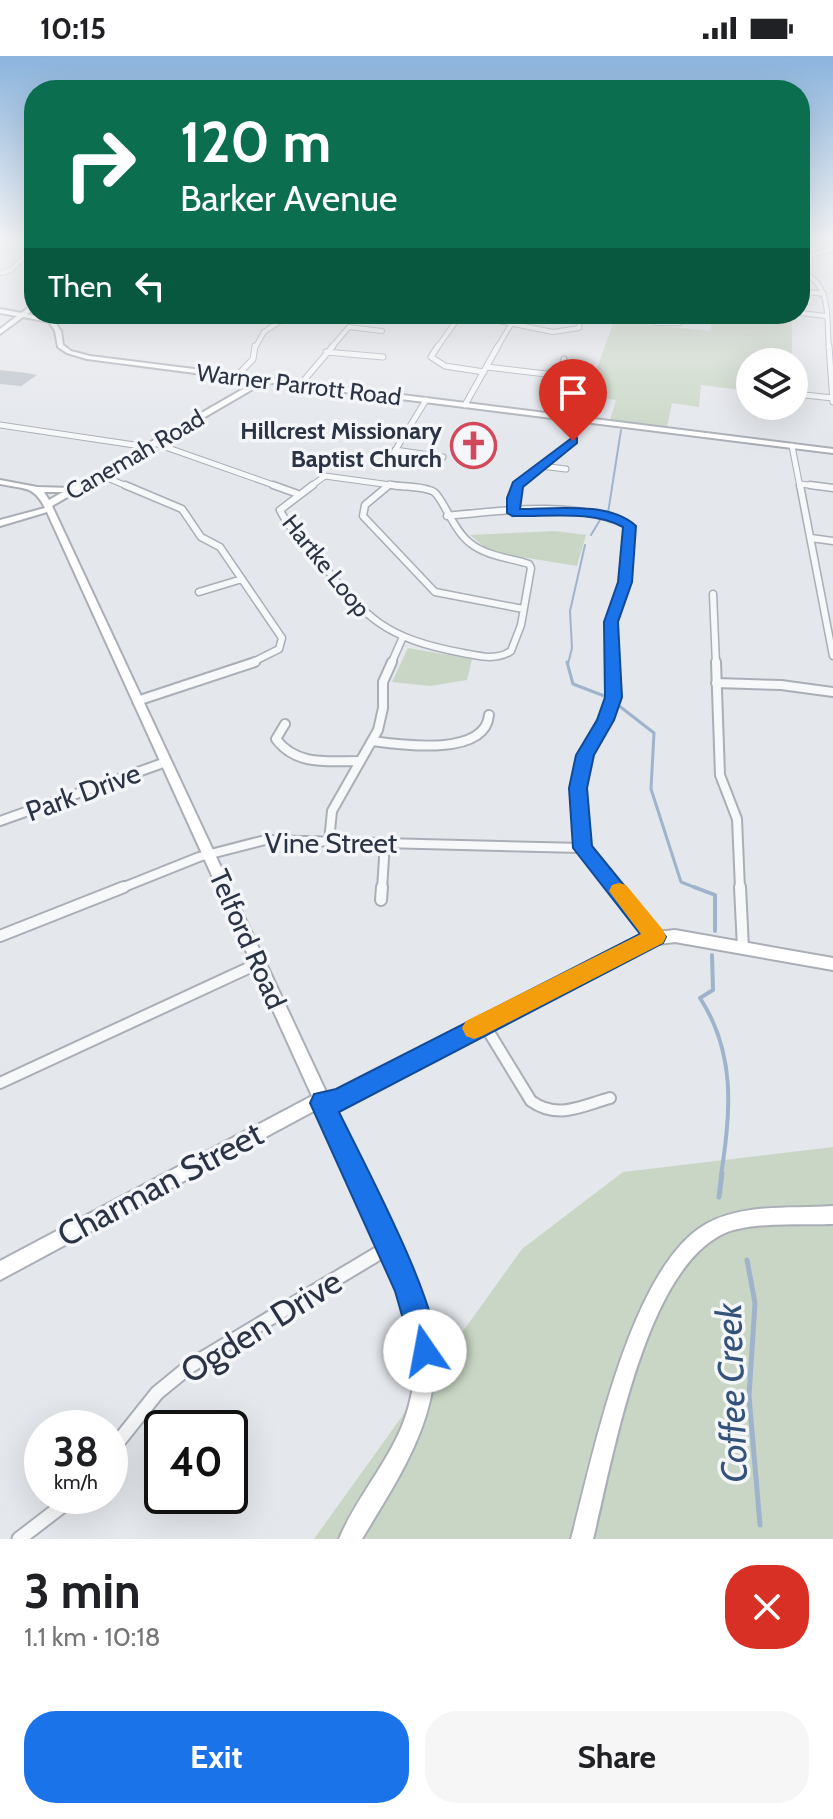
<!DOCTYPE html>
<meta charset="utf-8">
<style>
body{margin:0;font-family:Cabin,sans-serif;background:#f6f6f6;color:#202124;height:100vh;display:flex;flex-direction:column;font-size:30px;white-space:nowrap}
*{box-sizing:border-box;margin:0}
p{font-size:26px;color:#757577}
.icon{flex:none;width:44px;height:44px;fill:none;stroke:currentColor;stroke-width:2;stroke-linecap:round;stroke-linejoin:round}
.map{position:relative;height:1483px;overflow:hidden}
.details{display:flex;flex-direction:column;background:#fff;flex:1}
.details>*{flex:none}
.guide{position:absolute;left:24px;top:24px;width:786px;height:244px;border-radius:32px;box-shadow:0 8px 32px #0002;background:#0b6e4f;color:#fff;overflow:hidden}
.buttons{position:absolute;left:736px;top:292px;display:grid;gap:16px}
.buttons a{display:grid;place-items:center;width:72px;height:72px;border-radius:50%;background:#fff;box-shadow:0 8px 32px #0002;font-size:40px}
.speed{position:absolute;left:24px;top:1354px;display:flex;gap:16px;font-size:40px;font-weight:700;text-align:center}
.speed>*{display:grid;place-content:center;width:104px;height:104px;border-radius:50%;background:#fff;box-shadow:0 8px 32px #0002;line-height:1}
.speed small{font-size:20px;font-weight:400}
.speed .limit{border:4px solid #111;border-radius:12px;background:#fff;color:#111}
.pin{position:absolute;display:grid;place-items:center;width:68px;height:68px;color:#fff;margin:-82px -34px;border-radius:50% 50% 50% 0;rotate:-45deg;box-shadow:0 0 8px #0007}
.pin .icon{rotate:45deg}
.me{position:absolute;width:88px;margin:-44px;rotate:348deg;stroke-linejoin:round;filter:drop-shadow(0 0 6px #0008)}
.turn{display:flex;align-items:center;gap:28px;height:168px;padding:0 24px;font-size:36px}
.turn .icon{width:104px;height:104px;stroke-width:2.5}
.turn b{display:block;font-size:56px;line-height:68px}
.then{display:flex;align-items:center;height:76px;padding:0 24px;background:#0003;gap:16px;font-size:30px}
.round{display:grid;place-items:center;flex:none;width:84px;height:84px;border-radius:32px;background:#f6f6f6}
.head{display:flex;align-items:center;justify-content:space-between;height:136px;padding:0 24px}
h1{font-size:48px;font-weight:700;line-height:60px}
.cta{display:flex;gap:16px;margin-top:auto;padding:16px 24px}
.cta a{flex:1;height:92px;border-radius:32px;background:#1a73e8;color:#fff;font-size:32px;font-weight:700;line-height:92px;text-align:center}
.cta a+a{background:#f6f6f6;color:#202124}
.status{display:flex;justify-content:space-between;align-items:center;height:56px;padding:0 40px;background:#fff;direction:ltr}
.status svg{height:22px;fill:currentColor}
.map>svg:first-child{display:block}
.green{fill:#c9d6c5}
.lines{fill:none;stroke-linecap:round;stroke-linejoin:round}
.stream-far3{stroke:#9fb4cc;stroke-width:2}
.stream-far2{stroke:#9fb4cc;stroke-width:3}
.stream-far1{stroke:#9fb4cc;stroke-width:4}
.stream{stroke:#9fb4cc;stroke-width:5}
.building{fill:#bbc0ca}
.street-far5-casing{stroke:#a9aeb7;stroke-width:6}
.street-far4-casing{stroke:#a9aeb7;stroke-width:7}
.street-far3-casing{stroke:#a9aeb7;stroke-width:9}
.street-far2-casing{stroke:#a9aeb7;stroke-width:12}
.street-far1-casing{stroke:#a9aeb7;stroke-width:14}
.street-casing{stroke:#a9aeb7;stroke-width:17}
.secondary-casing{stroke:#a9aeb7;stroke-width:4}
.street-far5{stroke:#f7f8fa;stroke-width:4}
.street-far4{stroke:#f7f8fa;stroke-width:5}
.street-far3{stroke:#f7f8fa;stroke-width:6}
.street-far2{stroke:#f7f8fa;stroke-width:8}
.street-far1{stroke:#f7f8fa;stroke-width:10}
.street{stroke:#f7f8fa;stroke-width:13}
.secondary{fill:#fff;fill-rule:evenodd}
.route{fill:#1a73e8;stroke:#114b97;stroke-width:2}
.slow{fill:#f59e0b}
.labels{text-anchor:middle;stroke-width:7;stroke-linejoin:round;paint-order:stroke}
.far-street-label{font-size:24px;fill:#2b3445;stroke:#f4f6f9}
.far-poi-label{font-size:24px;font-weight:bold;fill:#2b3445;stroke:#f4f6f9;text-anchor:end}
.street-label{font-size:28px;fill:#2b3445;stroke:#f4f6f9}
.near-street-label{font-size:34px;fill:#2b3445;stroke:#f4f6f9}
.near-water-label{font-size:36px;font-style:italic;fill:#34527a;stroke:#f4f6f9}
</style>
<div class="status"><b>10:15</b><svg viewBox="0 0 49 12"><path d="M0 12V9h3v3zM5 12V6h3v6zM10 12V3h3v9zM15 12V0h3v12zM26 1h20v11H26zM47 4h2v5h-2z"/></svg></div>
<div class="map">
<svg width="833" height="1483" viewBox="0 0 833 1483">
<rect width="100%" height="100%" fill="#e4e7ec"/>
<path class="green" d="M714,258H792V306H750V335L701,329L699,351L672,347L667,371L610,364L616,344L587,340L614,265L710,275Z
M555,475L586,479L577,510L491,496L470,479Z
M408,592L472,603L467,624L430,630L392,626Z
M833,1091V1483H314L522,1193L623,1116Z"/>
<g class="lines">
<path class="stream-far3" d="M559,335L581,338L578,359
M608,457L621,374
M591,479L600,464
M568,608L572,592L570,555L585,489"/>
<path class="stream-far2" d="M567,606L573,628L607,641
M618,649L654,677L651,733L681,826L699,833"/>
<path class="stream-far1" d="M694,831L715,839V875
M712,899L713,934L700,942C736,997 731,1057 721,1119"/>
<path class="stream" d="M719,1141L722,1117
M747,1204L755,1247L749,1340L760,1469"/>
</g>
<path class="building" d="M0,314L27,317L37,319L21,330L0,328Z
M469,379L492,382L483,400L460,397Z"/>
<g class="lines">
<defs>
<path id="street-far5" d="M0,191H34
M800,202L833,193
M800,213C833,232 826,257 829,292
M2,217L11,214L34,191
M800,235L824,238
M800,257L826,260
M464,258L553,276L579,272L581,258
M645,258L656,267H680
M255,292L264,276L291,258
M331,292L349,271L382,275
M437,292L461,258
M497,292L517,258"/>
<path id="street-far4" d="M438,290L431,301L445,310L484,316
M829,290L833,346
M326,296L383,301
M487,311L546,318L563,314L564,303
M236,321L253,303L255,290
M300,329L333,290
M795,338L833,342
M465,349L498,290
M0,369L148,391
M154,387L279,431
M792,390L800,431
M395,394L443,401
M390,403L426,344
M541,410L573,385L581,364
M100,419L129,431
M800,428L826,431
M310,431L325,420L405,431
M386,431L390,428
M518,431L541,410L566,413"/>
<path id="street-far3" d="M125,429L182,453L201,481L220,491L282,582L279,593L249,608
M273,429L298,438
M313,429L280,454C289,473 304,487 318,503C367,563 384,582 463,597C479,600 496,605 511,595L521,569L531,512L529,508C510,502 486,500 470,487C453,474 443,442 434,436C424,430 403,431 391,429
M389,429L365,449L363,460L435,536L523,553
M800,429L833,600
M810,429L833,432
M513,457L514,441L520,429
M447,460C504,454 577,444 630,470L625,526L611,566L612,608
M811,482L833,485
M199,536L242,523
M713,538L716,608
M391,608L402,583"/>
<path id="street-far2" d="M612,606L613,641L582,708L578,732L582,792L616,833
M716,606L720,719L737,763L740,833
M716,627L781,629L833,636
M137,645L255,606
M285,668L276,683C296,710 328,705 358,705
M372,685C402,689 485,701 489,659
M0,765L166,706
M329,785L332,755L378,674L383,652V626L392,606
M119,833L199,801L265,784L582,792
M382,833L385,786"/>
<path id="street-far1" d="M614,831L655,881
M740,831L743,892
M381,844L382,831
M0,880L124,831
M484,968L531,1045C558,1064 581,1050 610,1042
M0,1027L259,907"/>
<path id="street" d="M110,1396L157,1337L190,1310L389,1191
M19,1483L75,1440"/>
<path id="secondary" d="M34,248V253L27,258L51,263L76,258H87L55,266L61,275L63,289L71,295L90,300L833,393V397L265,326L52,450L327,1038L337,1037L648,877L675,874L833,902V914L675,886L650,889L344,1051L334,1053C351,1089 367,1124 384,1159C410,1215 445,1275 431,1340C420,1392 389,1438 362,1483H339C356,1442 388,1407 404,1365C413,1340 417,1313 415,1287C411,1251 392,1216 377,1183C358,1141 338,1098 319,1055L312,1056L0,1224V1205L312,1040L47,456L0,470V464L45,452C34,429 23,433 0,428V424L37,431L71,432L257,325L87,303L67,297L58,291L55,275L49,266L23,261L0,278V273L17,260L0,257V253L21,257ZM44,436H63L49,444Z
M833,1150V1168C802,1169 745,1165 719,1180C643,1222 613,1403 593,1483H571C593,1401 630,1211 706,1168C743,1147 792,1153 833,1150Z"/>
</defs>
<use href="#street-far5" class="street-far5-casing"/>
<use href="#street-far4" class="street-far4-casing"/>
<use href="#street-far3" class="street-far3-casing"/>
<use href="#street-far2" class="street-far2-casing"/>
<use href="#street-far1" class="street-far1-casing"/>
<use href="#street" class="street-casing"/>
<use href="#secondary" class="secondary-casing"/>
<use href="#street-far5" class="street-far5"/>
<use href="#street-far4" class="street-far4"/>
<use href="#street-far3" class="street-far3"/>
<use href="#street-far2" class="street-far2"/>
<use href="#street-far1" class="street-far1"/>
<use href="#street" class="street"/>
<use href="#secondary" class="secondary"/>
</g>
<linearGradient id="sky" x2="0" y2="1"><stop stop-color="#8bb4dd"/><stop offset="0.47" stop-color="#f3f4f6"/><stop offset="1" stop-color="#f3f4f6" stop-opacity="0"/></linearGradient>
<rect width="833" height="390" fill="url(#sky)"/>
<path class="route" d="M573,381L577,382V387L523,431L520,453C554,453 609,445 636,470L632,526L618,566L622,641L614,664L594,699L587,732L592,790L666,881L663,887L339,1056C360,1100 451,1268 435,1305L425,1309L415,1305L395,1235L310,1047L314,1038L336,1033L640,878L573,792L569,732L576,699L597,664L605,641L604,566L618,526L623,471C592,454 548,461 513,460L507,457V442L513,426Z"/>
<path class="slow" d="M619,827L626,829L663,874L666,881L663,887L482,980L474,983L466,980L462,972L466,965L641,878L609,835L612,829Z"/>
<defs>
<symbol id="church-ring" viewBox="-11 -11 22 22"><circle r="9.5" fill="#f4f6f9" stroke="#d1495b" stroke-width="1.5"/><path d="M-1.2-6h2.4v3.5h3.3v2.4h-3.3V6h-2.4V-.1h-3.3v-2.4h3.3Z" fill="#d1495b"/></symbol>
</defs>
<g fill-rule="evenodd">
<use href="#church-ring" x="448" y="364" width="51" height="51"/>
</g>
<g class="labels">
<g class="far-street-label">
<text transform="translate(299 329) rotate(7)" y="8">Warner Parrott Road</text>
<text transform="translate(135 399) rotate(-30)" y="8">Canemah Road</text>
<text transform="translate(326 510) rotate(51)" y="8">Hartke Loop</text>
</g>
<g class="far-poi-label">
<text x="442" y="383">Hillcrest Missionary<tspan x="442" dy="28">Baptist Church</tspan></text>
</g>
<g class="street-label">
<text transform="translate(83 736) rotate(-20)" y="10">Park Drive</text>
<text x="331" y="797">Vine Street</text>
<text transform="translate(248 883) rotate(66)" y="10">Telford Road</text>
</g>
<g class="near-street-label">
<text transform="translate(160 1128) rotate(-28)" y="12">Charman Street</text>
<text transform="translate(261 1270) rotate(-32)" y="12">Ogden Drive</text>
</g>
<g class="near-water-label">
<text transform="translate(731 1337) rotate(-92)" y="13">Coffee Creek</text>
</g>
</g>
</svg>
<div class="buttons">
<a><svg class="icon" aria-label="layers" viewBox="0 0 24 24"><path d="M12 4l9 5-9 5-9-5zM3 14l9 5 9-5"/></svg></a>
</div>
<div class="speed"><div>38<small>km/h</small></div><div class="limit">40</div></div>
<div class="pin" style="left:573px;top:385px;background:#d93025"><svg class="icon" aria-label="arrive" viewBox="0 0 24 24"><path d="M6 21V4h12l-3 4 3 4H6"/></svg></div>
<svg class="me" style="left:425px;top:1295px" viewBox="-20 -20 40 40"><circle r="19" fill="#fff"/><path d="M0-13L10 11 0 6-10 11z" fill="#1a73e8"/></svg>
<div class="guide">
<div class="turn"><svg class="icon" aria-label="right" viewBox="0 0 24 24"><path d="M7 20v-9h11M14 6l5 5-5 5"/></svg><div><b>120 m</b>Barker Avenue</div></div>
<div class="then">Then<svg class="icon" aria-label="left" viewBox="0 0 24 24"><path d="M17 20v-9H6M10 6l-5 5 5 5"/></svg></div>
</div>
</div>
<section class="details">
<div class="head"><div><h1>3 min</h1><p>1.1 km · 10:18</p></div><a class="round" style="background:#d93025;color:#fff"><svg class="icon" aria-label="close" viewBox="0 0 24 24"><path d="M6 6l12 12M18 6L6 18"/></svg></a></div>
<div class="cta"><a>Exit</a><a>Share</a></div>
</section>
